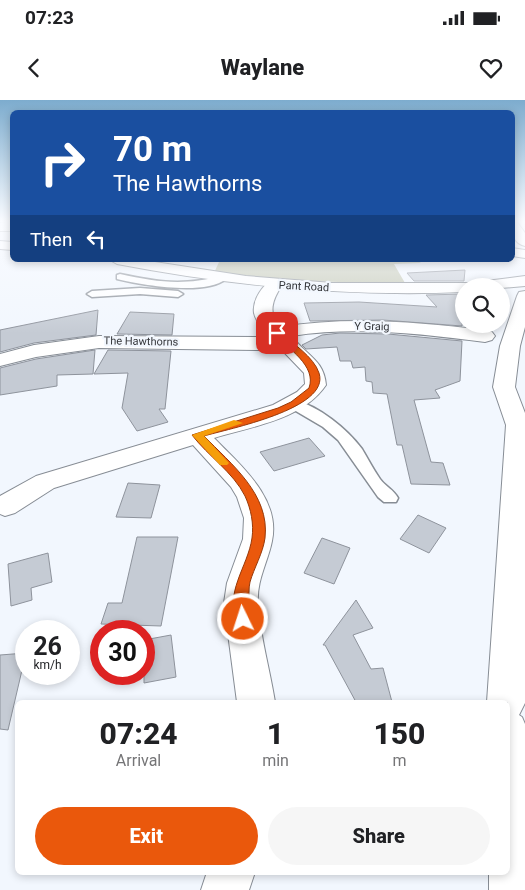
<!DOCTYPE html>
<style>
body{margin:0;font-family:Roboto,sans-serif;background:#f6f6f6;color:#202124;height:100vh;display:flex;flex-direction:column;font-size:19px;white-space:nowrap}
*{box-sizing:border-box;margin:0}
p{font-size:16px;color:#757577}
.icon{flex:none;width:28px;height:28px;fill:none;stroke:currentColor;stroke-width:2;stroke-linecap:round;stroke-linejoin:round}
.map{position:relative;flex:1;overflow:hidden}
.details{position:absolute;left:15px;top:600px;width:495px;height:175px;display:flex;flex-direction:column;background:#fff;border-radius:8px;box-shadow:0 2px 8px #0003}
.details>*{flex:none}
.top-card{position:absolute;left:10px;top:10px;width:505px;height:152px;border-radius:8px;box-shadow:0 2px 8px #0003;background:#1a4fa0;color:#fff;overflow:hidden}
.tools{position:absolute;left:455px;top:178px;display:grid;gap:10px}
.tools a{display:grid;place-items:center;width:55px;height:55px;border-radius:50%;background:#fff;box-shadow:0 2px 8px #0003;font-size:25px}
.speed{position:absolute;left:15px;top:520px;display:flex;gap:10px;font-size:25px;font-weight:700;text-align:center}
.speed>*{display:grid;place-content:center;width:65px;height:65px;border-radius:50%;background:#fff;box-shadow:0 2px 8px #0003;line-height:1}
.speed small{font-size:12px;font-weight:400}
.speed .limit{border:8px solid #d22;background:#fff;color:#111}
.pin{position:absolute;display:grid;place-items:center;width:42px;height:42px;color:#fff;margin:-21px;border-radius:10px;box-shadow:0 2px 8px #0006}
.me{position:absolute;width:55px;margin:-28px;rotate:356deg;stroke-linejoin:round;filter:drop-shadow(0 0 4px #0008)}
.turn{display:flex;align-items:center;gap:18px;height:105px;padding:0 20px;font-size:22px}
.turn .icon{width:65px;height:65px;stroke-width:2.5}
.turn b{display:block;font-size:35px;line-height:42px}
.then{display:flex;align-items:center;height:48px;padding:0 20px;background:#0003;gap:10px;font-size:19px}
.eta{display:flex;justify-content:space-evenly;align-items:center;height:85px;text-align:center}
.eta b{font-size:30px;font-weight:800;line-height:35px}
.primary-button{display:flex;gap:10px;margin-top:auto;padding:10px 20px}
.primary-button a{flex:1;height:58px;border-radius:30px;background:#ea580c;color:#fff;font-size:20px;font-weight:800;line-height:58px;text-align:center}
.primary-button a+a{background:#f6f6f6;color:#202124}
.status{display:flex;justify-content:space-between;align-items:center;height:35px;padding:0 25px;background:#fff;direction:ltr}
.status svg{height:14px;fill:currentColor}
header{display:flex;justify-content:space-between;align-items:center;height:65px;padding:0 20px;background:#fff;font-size:22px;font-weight:800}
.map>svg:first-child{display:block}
.green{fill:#c2c6b1}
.building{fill:#c5cbd4;stroke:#8e939c}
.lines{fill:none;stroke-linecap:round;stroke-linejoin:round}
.service-casing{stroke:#878d95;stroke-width:3}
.minor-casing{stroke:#878d95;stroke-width:2}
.tertiary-casing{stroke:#878d95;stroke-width:2}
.service{fill:#fff;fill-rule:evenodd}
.minor{fill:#fff;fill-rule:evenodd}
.tertiary{fill:#fff;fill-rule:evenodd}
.route{fill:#ea580c;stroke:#983908}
.slow{fill:#f59e0b}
.labels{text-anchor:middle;stroke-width:4.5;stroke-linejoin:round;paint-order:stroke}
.far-street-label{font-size:11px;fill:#35373b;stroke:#f2f7fe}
</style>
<div class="status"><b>07:23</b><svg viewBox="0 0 49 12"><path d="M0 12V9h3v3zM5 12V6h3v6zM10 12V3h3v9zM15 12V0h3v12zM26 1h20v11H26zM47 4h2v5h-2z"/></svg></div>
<header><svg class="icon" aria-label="back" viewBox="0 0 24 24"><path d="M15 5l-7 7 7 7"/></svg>Waylane<svg class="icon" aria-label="heart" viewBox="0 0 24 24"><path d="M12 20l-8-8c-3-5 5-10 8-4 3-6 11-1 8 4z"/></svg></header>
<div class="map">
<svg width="525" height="790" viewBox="0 0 525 790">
<rect width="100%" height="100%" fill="#f2f7fe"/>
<path class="green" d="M216,160H416L421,163L394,164L405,183C341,183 278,181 214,173L219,162Z"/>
<path class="building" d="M465,170L464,181H414L407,173Z
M464,194L462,226L383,220L310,221L304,203L359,202L437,207L426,195Z
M98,210L96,235L34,243L0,252V230Z
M130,212L174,214L172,235L117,234Z
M340,233L388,234L462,241L460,281L435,290L440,298L414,300L431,362L443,363L450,385L411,384L402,345H397L387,294L373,293L372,282L366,281L365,267L353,268L351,261H340L337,247L306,249L302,245L322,235Z
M95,250L93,274L57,275V286L0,295V268L36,259Z
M108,250L171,251L165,309H159L168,322L137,331L122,308L128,273L94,274Z
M309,338L325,356L274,371L260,352Z
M128,383L160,385L151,418L116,417Z
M418,415L446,428L429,453L400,439Z
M137,437H178L161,526L101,524L108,503H122Z
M322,438L350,448L334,484L304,473Z
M48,453L52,482L31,488L32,500L11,506L8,464Z
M356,500L373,528L353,535L371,569L383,568L392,602H356L325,545H323Z
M171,535L176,577L144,583V540Z
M26,553L8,630L0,629V555Z"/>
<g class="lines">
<defs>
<path id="service" d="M120,174C157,182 183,186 221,176L226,179C205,196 142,185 117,179V175Z
M140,188L178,191L183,194L178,197L140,194L92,197L87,194L92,191Z
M294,300C319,306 347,329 362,349C368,359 373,369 380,379C385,386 394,390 398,398L396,402H384L378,397L338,340L323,327L289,307L287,304L289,301Z"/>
<path id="minor" d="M7,122H12V131H0V123Z
M512,148L525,150V158L512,156Z
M274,180L282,185C273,199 267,213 280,227C349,216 416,222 485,230L492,232L495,236L492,240L485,242C421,234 356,226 292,236C305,255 324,259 326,285C302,320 253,326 214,338C240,365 281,398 272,441C268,462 256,481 258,504C260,536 270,570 275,602H237L224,503L227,483L243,439L244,418L237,397L231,387L193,345L54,388L15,413L5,416L0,414V396L36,376L273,305L297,292L305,284L304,273L279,247L264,250L99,248L36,257L0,266V254L34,245L99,236L269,237C263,230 256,222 254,213C252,201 263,183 274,180Z
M525,191V227L520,246L515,287L525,313V603L519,615L522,617L525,624V790H489V772H508V602H487L506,325L493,287L500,246L517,196L519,192Z
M207,772H255L249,790H201Z"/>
<path id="tertiary" d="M512,122H517L525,133V146C513,143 512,133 512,122Z
M0,141L12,142V150L0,149Z
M110,160H142L246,176L332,183H470L525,176V186L501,188V186H464V192C346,197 232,186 117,164Z"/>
</defs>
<use href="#service" class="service-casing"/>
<use href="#minor" class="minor-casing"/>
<use href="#tertiary" class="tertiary-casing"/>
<use href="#service" class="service"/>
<use href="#minor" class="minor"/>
<use href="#tertiary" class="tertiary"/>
</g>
<linearGradient id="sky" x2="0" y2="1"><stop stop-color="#7dacce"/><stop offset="0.52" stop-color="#f9fbff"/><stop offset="1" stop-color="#f9fbff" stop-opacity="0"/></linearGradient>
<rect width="525" height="233" fill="url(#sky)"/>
<path class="route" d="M274,232H280C292,243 314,257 319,273C331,309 227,329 204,336C231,364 270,394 265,438C263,453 254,468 250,482C247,494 252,516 248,524H238C223,493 248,467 252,438C254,424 251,409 245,396C233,372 208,356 192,335L278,308L291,302L309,288C317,266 288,248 274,235Z"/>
<path class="slow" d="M234,320L243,323L204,336L229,363L227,365H220L192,335Z"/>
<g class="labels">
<g class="far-street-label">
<text transform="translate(304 186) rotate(3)" y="4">Pant Road</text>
<text transform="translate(372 226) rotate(1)" y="4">Y Graig</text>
<text transform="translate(141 241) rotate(1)" y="4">The Hawthorns</text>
</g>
</g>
</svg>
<div class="tools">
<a><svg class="icon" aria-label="search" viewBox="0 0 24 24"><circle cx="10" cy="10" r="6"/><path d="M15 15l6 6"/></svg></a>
</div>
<div class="speed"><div>26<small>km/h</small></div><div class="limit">30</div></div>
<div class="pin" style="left:277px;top:233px;background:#d93025"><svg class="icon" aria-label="arrive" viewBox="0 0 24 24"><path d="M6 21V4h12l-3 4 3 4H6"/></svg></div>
<svg class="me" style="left:243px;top:519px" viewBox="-20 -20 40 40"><circle r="17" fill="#ea580c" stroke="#fff" stroke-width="3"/><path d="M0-11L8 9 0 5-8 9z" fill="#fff"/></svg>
<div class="top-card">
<div class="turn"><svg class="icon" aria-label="right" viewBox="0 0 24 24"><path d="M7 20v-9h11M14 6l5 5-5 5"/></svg><div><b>70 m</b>The Hawthorns</div></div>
<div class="then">Then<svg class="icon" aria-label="left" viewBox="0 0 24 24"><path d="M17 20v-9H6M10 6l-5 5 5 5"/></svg></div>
</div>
<section class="details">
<div class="eta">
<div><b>07:24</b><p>Arrival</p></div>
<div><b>1</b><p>min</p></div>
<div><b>150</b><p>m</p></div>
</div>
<div class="primary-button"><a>Exit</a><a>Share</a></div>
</section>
</div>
